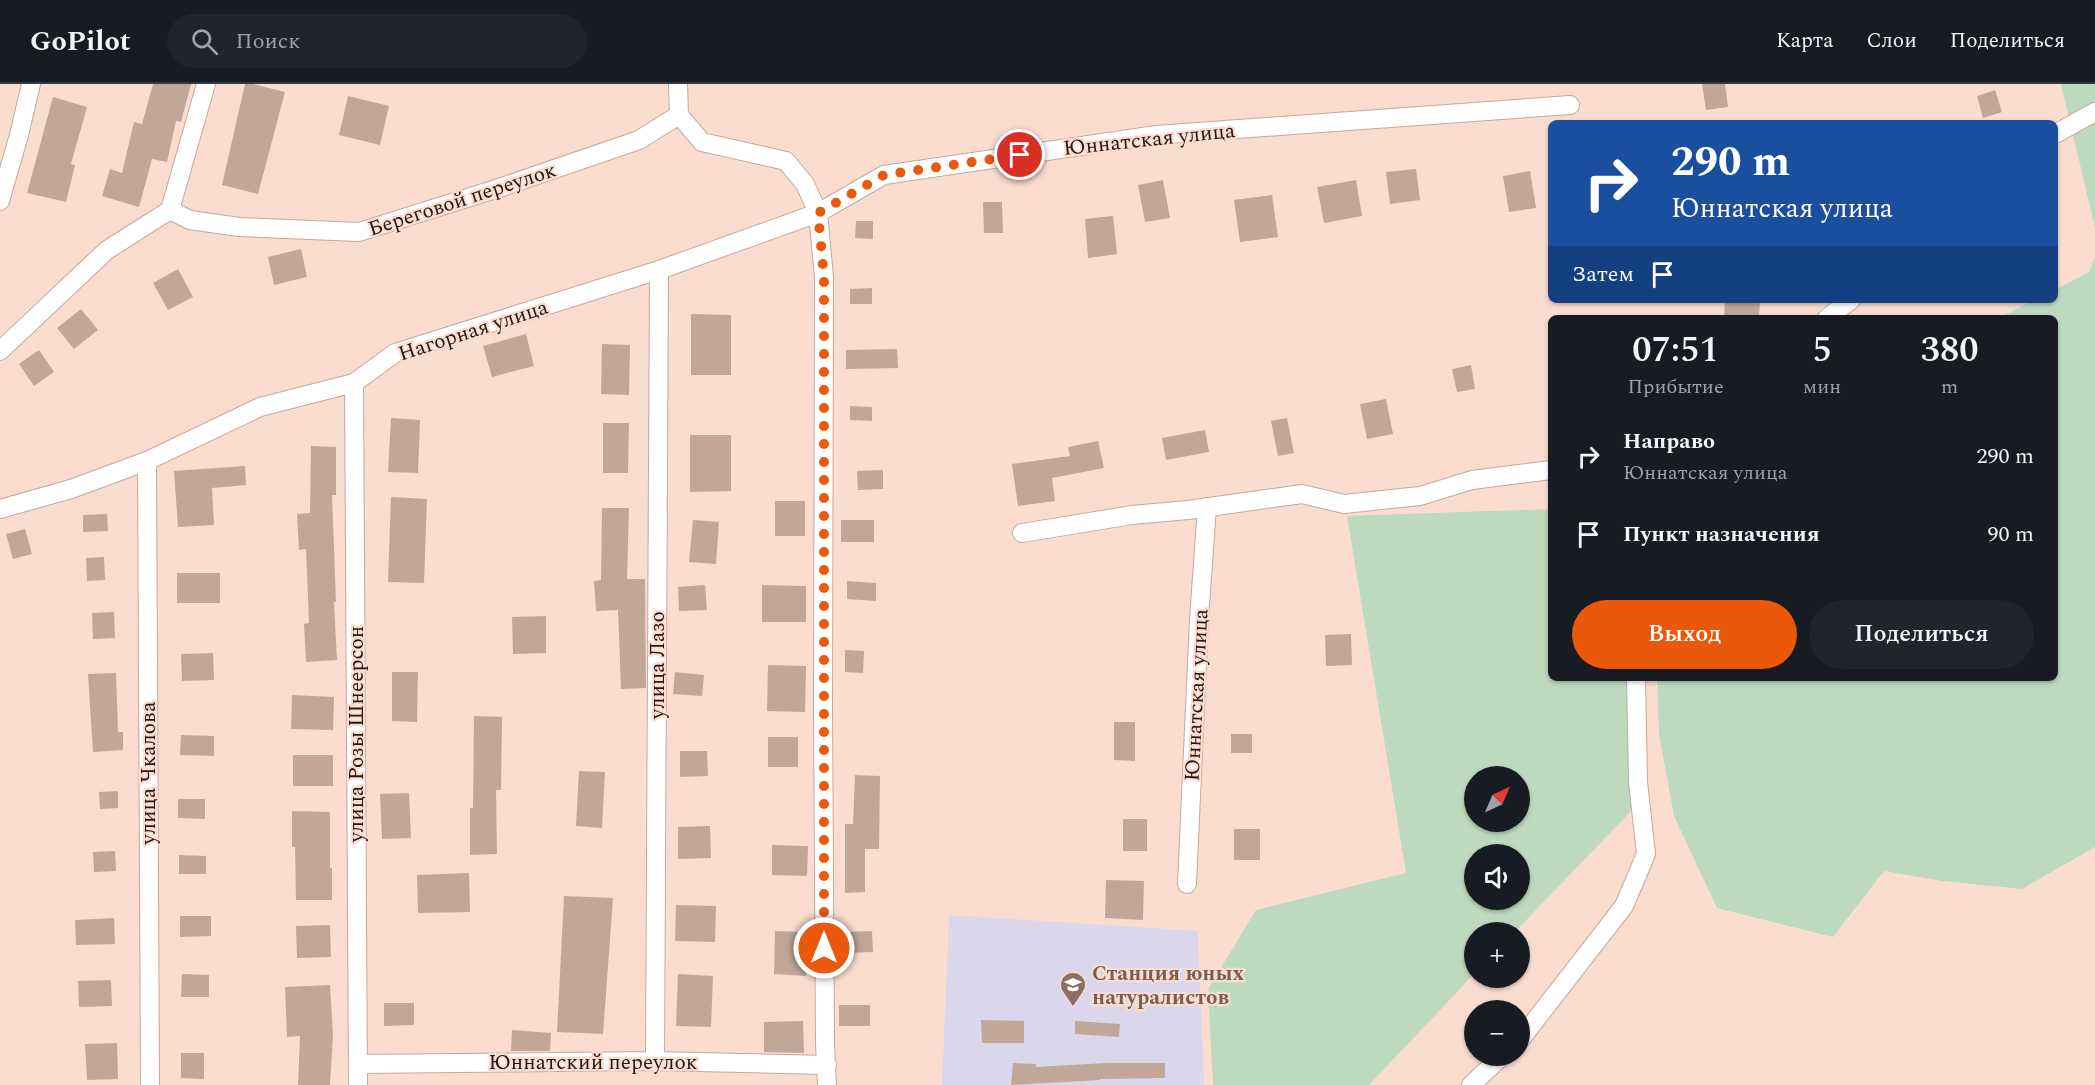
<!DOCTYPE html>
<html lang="ru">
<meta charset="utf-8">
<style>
body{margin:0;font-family:Spectral,serif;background:#20242c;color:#f1f3f6;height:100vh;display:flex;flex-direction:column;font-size:22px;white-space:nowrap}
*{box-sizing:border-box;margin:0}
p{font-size:20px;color:#9ea1a6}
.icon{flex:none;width:33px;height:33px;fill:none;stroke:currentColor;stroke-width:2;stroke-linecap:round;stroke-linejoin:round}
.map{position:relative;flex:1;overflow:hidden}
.sheet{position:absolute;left:1548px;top:231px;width:510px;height:366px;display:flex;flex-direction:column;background:#171b24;border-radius:9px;box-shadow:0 2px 4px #0004}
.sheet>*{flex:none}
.top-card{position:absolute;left:1548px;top:36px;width:510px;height:183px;border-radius:9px;box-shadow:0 2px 4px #0004;background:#1a4fa0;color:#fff;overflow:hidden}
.needle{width:39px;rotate:44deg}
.controls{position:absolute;left:1464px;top:682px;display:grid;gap:12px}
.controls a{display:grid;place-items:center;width:66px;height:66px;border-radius:50%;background:#171b24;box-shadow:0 2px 4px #0004;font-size:30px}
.pin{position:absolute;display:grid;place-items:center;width:51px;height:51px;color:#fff;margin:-26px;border:3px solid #fff;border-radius:50%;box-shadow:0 2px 6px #0007}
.me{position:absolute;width:66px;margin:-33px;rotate:0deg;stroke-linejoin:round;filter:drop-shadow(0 0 4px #0008)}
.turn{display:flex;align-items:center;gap:21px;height:126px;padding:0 24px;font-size:27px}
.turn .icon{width:78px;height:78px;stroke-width:2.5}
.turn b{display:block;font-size:42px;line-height:51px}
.then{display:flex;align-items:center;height:57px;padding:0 24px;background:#0003;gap:12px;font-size:22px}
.eta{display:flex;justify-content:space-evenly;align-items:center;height:102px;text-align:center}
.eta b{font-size:36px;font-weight:600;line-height:42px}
.cta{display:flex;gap:12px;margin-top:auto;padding:12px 24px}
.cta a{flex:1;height:69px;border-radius:36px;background:#ea580c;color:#fff;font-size:24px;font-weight:600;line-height:69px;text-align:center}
.cta a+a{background:#20242c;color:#f1f3f6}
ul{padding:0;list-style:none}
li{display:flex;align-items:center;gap:18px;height:78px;padding:0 24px}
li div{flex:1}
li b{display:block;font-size:22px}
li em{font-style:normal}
header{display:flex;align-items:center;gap:36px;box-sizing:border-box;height:84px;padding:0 30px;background:#171b24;border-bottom:2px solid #363941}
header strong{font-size:28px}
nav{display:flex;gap:33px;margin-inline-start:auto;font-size:21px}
.search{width:420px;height:54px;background:#20242c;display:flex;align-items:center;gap:15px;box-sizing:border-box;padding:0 21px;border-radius:33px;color:#9ea1a6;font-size:22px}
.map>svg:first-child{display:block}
.education{fill:#dad7ed}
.green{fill:#bedabe;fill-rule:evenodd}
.building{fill:#c1a798}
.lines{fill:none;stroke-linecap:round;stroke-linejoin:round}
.street-casing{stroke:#c5a89c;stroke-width:20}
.street{stroke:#fff;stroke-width:18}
.route{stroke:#ea580c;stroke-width:10;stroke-dasharray:0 18}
.labels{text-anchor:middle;stroke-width:4.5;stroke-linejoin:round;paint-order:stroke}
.street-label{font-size:21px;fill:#221713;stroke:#fbddd0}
.education-label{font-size:21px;font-weight:bold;fill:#785e54;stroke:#fbddd0;text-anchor:start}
</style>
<header>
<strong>GoPilot</strong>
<div class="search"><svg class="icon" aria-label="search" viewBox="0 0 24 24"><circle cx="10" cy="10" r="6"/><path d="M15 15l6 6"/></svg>Поиск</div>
<nav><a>Карта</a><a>Слои</a><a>Поделиться</a></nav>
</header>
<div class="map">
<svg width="2095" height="1001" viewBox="0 0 2095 1001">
<rect width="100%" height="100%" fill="#fbddd0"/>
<path class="education" d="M949,831L1198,847L1204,1001H942Z"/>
<path class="green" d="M2061,0H2095V144Z
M2095,173V763L2022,805L1942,797L1884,787L1833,853L1717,824L1674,732L1659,650L1657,594H2055V234H1999L2034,216H2055V206L2089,188Z
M1551,425V594H1636L1638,698L1630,728L1514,849H1474V890L1369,1001H1213L1208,905L1256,826L1406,789L1347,432ZM1474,693H1520V738H1474ZM1474,771H1520V816H1474Z"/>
<path class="building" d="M153,0H191L181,38L176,37L167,78L152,75L139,123L102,112L110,85L122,89L134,38L142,40Z
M245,0H253L285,8L258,110L222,101Z
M1702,0H1725L1728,23L1706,26Z
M1995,6L2002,28L1983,34L1977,12Z
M348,12L389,22L380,61L339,51Z
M53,13L87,23L71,80L75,81L66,118L27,109Z
M1416,85L1420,116L1390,120L1386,88Z
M1530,87L1536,124L1509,128L1503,92Z
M1163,96L1170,134L1145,138L1138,101Z
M1356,96L1362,132L1324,139L1317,103Z
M1272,111L1278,153L1240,158L1234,116Z
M983,118H1002L1003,149H984Z
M1113,132L1117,170L1088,174L1085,135Z
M856,137H873V155L855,154Z
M301,165L307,193L274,201L268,173Z
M178,185L193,213L168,226L153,199Z
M872,204V220H850V205Z
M1725,216H1760L1759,234H1724Z
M81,225L98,246L74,265L57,244Z
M691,230L731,231V291H691Z
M526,250L534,282L492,293L483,262Z
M602,260L630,261L629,311L601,310Z
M897,265L898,284L846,285V266Z
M39,266L54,288L34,302L19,280Z
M1471,281L1475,305L1457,308L1452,285Z
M1386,315L1393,350L1367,355L1360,320Z
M850,322L872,323V337L850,336Z
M391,334L420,336L418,389L388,388Z
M1287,334L1294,369L1278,372L1271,337Z
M603,339H629L628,389H603Z
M1205,346L1209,368L1166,376L1162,354Z
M690,351H731V407L690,408Z
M1098,357L1104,384L1052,394L1055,417L1018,422L1012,380L1070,372L1068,363Z
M311,362L336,363V411H332L336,518H334L337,576L306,578L304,540L309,539L306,465L299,466L297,430L310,429Z
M245,382L246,401L212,404L214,441L178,443L174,387Z
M883,386V405L858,406L857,387Z
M391,413L427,415L424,499L388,498Z
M775,417H805V452H775Z
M602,424H629L627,495H645L646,604L621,605L618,526L596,527L594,497L601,496Z
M107,430L108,447L83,448V431Z
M693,436L719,438L716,480L689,478Z
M841,436H874V458H841Z
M25,445L32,470L13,475L6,450Z
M104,473L105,496L87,497L86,474Z
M177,489H220V519H177Z
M847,497L876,499V517L847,515Z
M705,501L707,526L679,527L678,503Z
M762,501L806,502V538H762Z
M114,528L115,554L93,555L92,529Z
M546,532V569L513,570L512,533Z
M1351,550L1352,581L1326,582L1325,551Z
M845,566L864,567L863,589L845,588Z
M213,569L214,596L182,597L181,570Z
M768,581L806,582L805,628L767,627Z
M392,588H418L417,638L392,637Z
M675,588L704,591L702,612L673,610Z
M116,589L118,648H123V666L93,668L88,590Z
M292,611L334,613L333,646L291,645Z
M474,632L502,633L501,706H496L497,770L470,771V724H473Z
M1114,638H1135V677L1114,676Z
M1231,650H1252V669H1231Z
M181,651L214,652V672L180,671Z
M768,653H798V683H768Z
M680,667H707L708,692L680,693Z
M293,671H333V702H293Z
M579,687L605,688L602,744L576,742Z
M855,691L880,692L879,765H865V808L845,809V740H853Z
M118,707V724L100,725L99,708Z
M409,709L411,754L382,755L380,710Z
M178,715H205V735L178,734Z
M292,727L330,728V784H332V816H296L295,763H292Z
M1123,735H1147V767H1123Z
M710,742L711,774L678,775V743Z
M1234,745H1260V776H1234Z
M772,761L808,762L807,792L772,791Z
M115,767L116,787L94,788L93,768Z
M179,771L206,772V790H179Z
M469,789L470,828L418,829L417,791Z
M1106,796L1144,797L1143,836L1105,834Z
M564,812L613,814L603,950L557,948Z
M676,821L716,822L715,858L675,857Z
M180,832H211V852L180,853Z
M114,834L115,860L76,861L75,836Z
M330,841L331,873L297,874L296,842Z
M775,847L808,848L806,892L774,890Z
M872,847L873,868L842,869L841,848Z
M182,890L209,891V913H181Z
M678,890L713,892L711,943L676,942Z
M111,896L112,922L79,923L78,897Z
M330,901L333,951L330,1001H298L300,952L287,953L285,903Z
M384,919H414V941L384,942Z
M839,921H870V942H839Z
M981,936L1024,937V959H982Z
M803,937L804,969L764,968V938Z
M1075,937L1120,940L1119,953L1075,950Z
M512,946L551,949L550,967H511Z
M117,959L118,995L87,996L85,960Z
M181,969H204V995L181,994Z
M1013,979L1036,980V983L1106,979H1165V994L1100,995V996L1011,1001Z"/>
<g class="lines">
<defs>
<path id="street" d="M2055,50L2095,28
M0,117L19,51L31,0
M170,126L190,136L239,143L359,148L499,104L639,56L679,31
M170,126L206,0
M1827,234L1851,216
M0,267L107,166L170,126
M354,299L358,1001
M147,377L150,1001
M0,425L71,405L147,377L260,323L354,299L395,269L659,186L818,129L805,100L786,77L702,58L679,31L678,0
M1022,449L1132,431L1188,426L1302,410L1344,420L1420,412L1472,396L1551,386
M1187,800L1199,535L1207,423
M1520,956L1624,822L1646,770L1638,698L1636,594
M655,977L659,186
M358,980L655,977L827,981
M827,1001L825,959L823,624L824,193L818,129L884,91L1156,51L1570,21
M1471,1001L1502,972"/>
</defs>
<use href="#street" class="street-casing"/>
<use href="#street" class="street"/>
</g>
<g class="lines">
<path class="route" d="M824,864V193L818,129L884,91L1020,71"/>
</g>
<defs>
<symbol id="school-pin" viewBox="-11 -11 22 30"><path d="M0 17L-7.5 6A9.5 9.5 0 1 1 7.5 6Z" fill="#8d6e63" stroke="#fbddd0"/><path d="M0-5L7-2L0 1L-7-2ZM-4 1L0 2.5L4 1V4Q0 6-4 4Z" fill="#fff"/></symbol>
</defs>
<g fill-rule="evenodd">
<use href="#school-pin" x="1058" y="886" width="30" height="40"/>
</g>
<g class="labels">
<g class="street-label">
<text transform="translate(1149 55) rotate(-6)" y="7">Юннатская улица</text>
<text transform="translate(462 115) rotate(-18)" y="7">Береговой переулок</text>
<text transform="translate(473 246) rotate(-18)" y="7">Нагорная улица</text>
<text transform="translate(657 581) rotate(-90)" y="7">улица Лазо</text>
<text transform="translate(1196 611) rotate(-87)" y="7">Юннатская улица</text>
<text transform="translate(356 650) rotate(-90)" y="7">улица Розы Шнеерсон</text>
<text transform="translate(148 689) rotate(-90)" y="7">улица Чкалова</text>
<text x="593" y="985">Юннатский переулок</text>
</g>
<g class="education-label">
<text x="1092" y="896">Станция юных<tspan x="1092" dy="24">натуралистов</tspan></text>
</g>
</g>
</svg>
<div class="controls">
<a><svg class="needle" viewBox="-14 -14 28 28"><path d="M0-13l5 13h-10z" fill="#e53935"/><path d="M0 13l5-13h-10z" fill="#9ea1a6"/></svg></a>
<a><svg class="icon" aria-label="sound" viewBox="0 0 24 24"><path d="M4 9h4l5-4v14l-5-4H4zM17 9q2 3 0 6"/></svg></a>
<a>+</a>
<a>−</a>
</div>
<div class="pin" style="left:1020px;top:71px;background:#d93025"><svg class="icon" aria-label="arrive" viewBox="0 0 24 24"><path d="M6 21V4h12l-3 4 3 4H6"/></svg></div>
<svg class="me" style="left:824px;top:864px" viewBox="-20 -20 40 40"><circle r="17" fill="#ea580c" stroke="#fff" stroke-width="3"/><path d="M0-11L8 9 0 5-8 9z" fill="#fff"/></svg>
<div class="top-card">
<div class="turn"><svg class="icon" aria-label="right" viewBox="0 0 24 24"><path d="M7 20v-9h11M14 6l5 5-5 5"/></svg><div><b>290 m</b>Юннатская улица</div></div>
<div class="then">Затем<svg class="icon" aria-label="arrive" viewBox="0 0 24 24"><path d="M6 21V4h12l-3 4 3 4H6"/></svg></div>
</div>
<section class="sheet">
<div class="eta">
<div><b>07:51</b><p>Прибытие</p></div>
<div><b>5</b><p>мин</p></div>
<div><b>380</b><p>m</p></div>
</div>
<ul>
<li><svg class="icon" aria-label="right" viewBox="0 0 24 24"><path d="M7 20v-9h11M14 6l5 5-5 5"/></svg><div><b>Направо</b><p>Юннатская улица</p></div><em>290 m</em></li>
<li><svg class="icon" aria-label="arrive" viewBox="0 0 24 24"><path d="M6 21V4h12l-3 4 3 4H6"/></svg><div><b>Пункт назначения</b></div><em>90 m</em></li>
</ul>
<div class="cta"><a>Выход</a><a>Поделиться</a></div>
</section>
</div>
